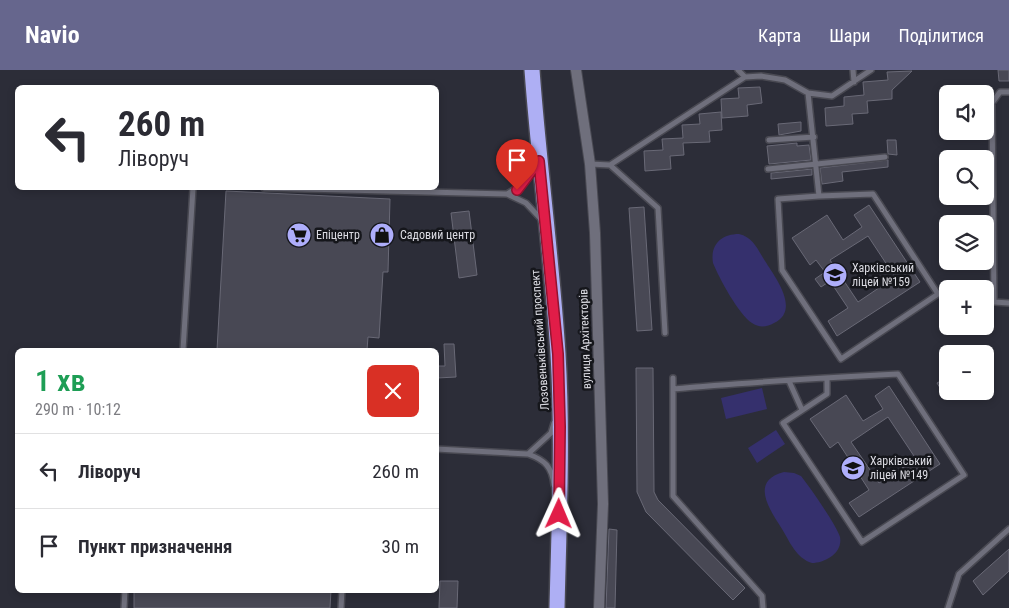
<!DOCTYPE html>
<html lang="uk">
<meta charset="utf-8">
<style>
body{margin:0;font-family:"Roboto Condensed",sans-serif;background:#f7f7f7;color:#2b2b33;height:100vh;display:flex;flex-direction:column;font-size:19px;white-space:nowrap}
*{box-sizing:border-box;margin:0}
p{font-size:16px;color:#7c7c81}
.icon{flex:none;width:28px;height:28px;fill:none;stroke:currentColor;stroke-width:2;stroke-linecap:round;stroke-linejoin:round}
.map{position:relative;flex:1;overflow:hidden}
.details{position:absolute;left:15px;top:278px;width:424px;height:245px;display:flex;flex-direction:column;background:#fff;border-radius:8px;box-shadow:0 2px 8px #0003}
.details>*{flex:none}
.top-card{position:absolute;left:15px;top:15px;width:424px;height:105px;border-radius:8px;box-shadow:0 2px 8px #0003;background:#fff;color:#2b2b33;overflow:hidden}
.buttons{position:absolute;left:939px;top:15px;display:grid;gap:10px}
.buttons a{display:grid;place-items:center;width:55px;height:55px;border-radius:8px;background:#fff;box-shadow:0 2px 8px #0003;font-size:25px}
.pin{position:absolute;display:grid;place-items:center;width:42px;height:42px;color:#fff;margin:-51px -21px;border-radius:50% 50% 50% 0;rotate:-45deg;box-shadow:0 0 5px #0007}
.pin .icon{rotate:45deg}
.me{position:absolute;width:55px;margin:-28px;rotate:1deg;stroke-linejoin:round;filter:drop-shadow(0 0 4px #0008)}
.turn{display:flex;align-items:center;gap:18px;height:105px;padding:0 20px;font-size:22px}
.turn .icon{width:65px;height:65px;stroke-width:2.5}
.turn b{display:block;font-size:35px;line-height:42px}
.round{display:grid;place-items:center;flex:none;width:52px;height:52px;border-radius:8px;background:#f7f7f7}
.head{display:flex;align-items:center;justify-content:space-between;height:85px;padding:0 20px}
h1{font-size:30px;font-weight:600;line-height:38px;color:#1e9e55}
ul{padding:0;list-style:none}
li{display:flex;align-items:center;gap:15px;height:75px;padding:0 20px;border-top:1px solid #e1e1e2}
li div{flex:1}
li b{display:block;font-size:19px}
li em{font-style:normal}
header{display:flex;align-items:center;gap:30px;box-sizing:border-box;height:70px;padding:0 25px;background:#66668d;color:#fff}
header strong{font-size:24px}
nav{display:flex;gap:28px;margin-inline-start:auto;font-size:18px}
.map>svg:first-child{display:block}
.green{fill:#35306d}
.building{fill:#484854;stroke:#696976;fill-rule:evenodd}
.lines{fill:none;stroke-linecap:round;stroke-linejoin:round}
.lane-casing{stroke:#494952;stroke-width:8}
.street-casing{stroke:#494952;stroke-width:12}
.highway-casing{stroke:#494952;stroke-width:18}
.lane{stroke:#6f6f7c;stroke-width:5}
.street{stroke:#6f6f7c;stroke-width:10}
.highway{stroke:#aeaff4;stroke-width:15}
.route-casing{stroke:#92132f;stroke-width:12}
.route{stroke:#e11d48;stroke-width:9}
.labels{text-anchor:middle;stroke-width:5;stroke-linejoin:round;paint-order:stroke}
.poi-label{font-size:12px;fill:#dcdce3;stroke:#15161b;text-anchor:start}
.street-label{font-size:12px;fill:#dcdce3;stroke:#15161b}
</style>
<header>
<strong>Navio</strong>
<nav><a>Карта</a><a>Шари</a><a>Поділитися</a></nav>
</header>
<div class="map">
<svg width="1009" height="538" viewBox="0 0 1009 538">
<rect width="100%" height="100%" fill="#2c2d38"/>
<path class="green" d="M739,164C753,167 758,180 765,191C775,207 801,240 774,253C767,257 759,258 752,253C739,245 719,208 713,193C710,175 721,164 739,164Z
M762,318L767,339L726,349L721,328Z
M776,360L785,374L757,393L748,378Z
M784,402L794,403L801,406C809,416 837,456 840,467C843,483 825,493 812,493C796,488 790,472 782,459C770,440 749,411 784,402Z"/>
<path class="building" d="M998,0H1009V11H999Z
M912,1L892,20V29L867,31L868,43L852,44L853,54L826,56L825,38L844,36V27L864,25L863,12L888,10L887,2Z
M760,17L762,33L747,35L748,46L722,48L721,29L739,28L738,18Z
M721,42L722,60L709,61L710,72L683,73L684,85L670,86L671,99L645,101L644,81L663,80L662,69L683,68L682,55L700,54L699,44Z
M801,52V61L779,65L778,54Z
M887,70H896L897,85L888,84Z
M797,73V76L809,75L811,90L769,94L767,76Z
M888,90V97L842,102L843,111L822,114L820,98Z
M812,99V105L771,109V103Z
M226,121L390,129L388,202H383L379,268L368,267L367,280H217Z
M869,135L920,212L837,266L828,251L848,238L830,211L821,217L815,209L825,202L816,190L810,195L792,168L827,145L843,170L862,157L854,145ZM868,166L895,207L858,232L830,190Z
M644,137L652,260L637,261L629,138Z
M469,141L477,205L459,208L451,143Z
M444,274H454L456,307L437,308V296H445Z
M636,298H653L654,422L658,430L745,518L733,530L646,442L637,422Z
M948,307V317L942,321L937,313Z
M889,316L940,394L859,447L849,433L869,420L838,372L830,378L810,349L846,325L863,351L883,339L875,326ZM888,347L916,389L879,413L851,372Z
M609,459L617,460L615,538H606Z
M1009,479V501L983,525L973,511Z
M440,511H458L457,538H439Z
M134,520H331L330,538H134Z"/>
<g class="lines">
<defs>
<path id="lane" d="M738,0L745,7
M853,0L854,12
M1009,22H1000L992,33L994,232L1009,233
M808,23L819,126L778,129L782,200L841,289L938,224L873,124L819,126
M769,70L814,67
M590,94L610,95L658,138L665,263
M610,95L745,7L761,6L785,10L808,23L832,26L871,0
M768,99L885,87
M264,118L507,124L526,133L541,149
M507,124L523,114L536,96
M183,280L193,118
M673,308V426L762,526L763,538
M789,311L802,340
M673,319C748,312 823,308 898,304L964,405L862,472L783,353L827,324V308
M436,379L528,384
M554,415C552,397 545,390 528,384L551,363L554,353
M124,538L125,520
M341,538L342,520
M948,538L959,504L1009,459"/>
<path id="street" d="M576,0L590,94L595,163L603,434L599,538"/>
<path id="highway" d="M532,0C539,95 552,189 558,284C563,368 559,453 557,538"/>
</defs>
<use href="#lane" class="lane-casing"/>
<use href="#street" class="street-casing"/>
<use href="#highway" class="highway-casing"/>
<use href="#lane" class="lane"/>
<use href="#street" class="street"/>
<use href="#highway" class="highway"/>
</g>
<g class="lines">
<defs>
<path id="route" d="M517,120L539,91L558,284L560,357L559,444"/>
</defs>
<use href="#route" class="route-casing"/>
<use href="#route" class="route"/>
</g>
<defs>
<symbol id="supermarket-disc" viewBox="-11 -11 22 22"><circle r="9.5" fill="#aeaefb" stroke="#15161b"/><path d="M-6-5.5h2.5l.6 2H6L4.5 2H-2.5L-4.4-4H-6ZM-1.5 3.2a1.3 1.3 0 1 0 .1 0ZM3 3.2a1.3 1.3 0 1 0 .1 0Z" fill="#111"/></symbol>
<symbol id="shop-disc" viewBox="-11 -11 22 22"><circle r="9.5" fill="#aeaefb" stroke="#15161b"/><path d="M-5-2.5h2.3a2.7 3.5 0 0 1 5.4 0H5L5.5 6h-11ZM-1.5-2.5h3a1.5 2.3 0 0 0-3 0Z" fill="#111"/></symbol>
<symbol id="school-disc" viewBox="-11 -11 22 22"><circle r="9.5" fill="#aeaefb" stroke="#15161b"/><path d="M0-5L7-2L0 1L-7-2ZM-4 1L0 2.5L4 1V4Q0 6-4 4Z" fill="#111"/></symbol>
</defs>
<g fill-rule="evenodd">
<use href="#supermarket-disc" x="285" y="151" width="28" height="28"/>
<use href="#shop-disc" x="368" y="151" width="28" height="28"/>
<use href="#school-disc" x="821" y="191" width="28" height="28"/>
<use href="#school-disc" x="839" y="384" width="28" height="28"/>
</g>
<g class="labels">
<g class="poi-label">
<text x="316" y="169">Епіцентр</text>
<text x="400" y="169">Садовий центр</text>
<text x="852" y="202">Харківський<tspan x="852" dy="14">ліцей №159</tspan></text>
<text x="870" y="395">Харківський<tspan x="870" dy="14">ліцей №149</tspan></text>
</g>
<g class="street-label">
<text transform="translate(585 269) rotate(-92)" y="4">вулиця Архітекторів</text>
<text transform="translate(540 270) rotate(-94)" y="4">Лозовеньківський проспект</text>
</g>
</g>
</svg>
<div class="buttons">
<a><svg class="icon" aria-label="sound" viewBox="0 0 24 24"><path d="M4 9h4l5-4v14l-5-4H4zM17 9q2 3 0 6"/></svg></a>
<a><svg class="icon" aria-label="search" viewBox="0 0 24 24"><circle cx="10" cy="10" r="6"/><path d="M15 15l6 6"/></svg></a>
<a><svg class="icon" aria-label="layers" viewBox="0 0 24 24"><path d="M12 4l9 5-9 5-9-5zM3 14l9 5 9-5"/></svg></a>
<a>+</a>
<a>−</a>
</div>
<div class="pin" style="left:517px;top:120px;background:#d93025"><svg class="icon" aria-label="arrive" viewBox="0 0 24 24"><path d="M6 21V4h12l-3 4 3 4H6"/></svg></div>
<svg class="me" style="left:559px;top:444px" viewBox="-20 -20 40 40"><path d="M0-17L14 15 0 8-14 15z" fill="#e11d48" stroke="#fff" stroke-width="4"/></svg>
<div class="top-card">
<div class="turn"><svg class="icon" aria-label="left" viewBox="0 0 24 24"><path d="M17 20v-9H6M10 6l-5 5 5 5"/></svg><div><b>260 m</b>Ліворуч</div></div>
</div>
<section class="details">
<div class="head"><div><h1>1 хв</h1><p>290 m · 10:12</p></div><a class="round" style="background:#d93025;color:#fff"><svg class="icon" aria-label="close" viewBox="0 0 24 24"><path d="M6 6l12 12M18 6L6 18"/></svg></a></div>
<ul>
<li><svg class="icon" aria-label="left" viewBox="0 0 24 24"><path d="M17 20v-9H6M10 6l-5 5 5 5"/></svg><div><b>Ліворуч</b></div><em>260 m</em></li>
<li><svg class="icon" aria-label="arrive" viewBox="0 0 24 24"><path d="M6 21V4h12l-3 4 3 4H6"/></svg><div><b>Пункт призначення</b></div><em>30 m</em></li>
</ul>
</section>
</div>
